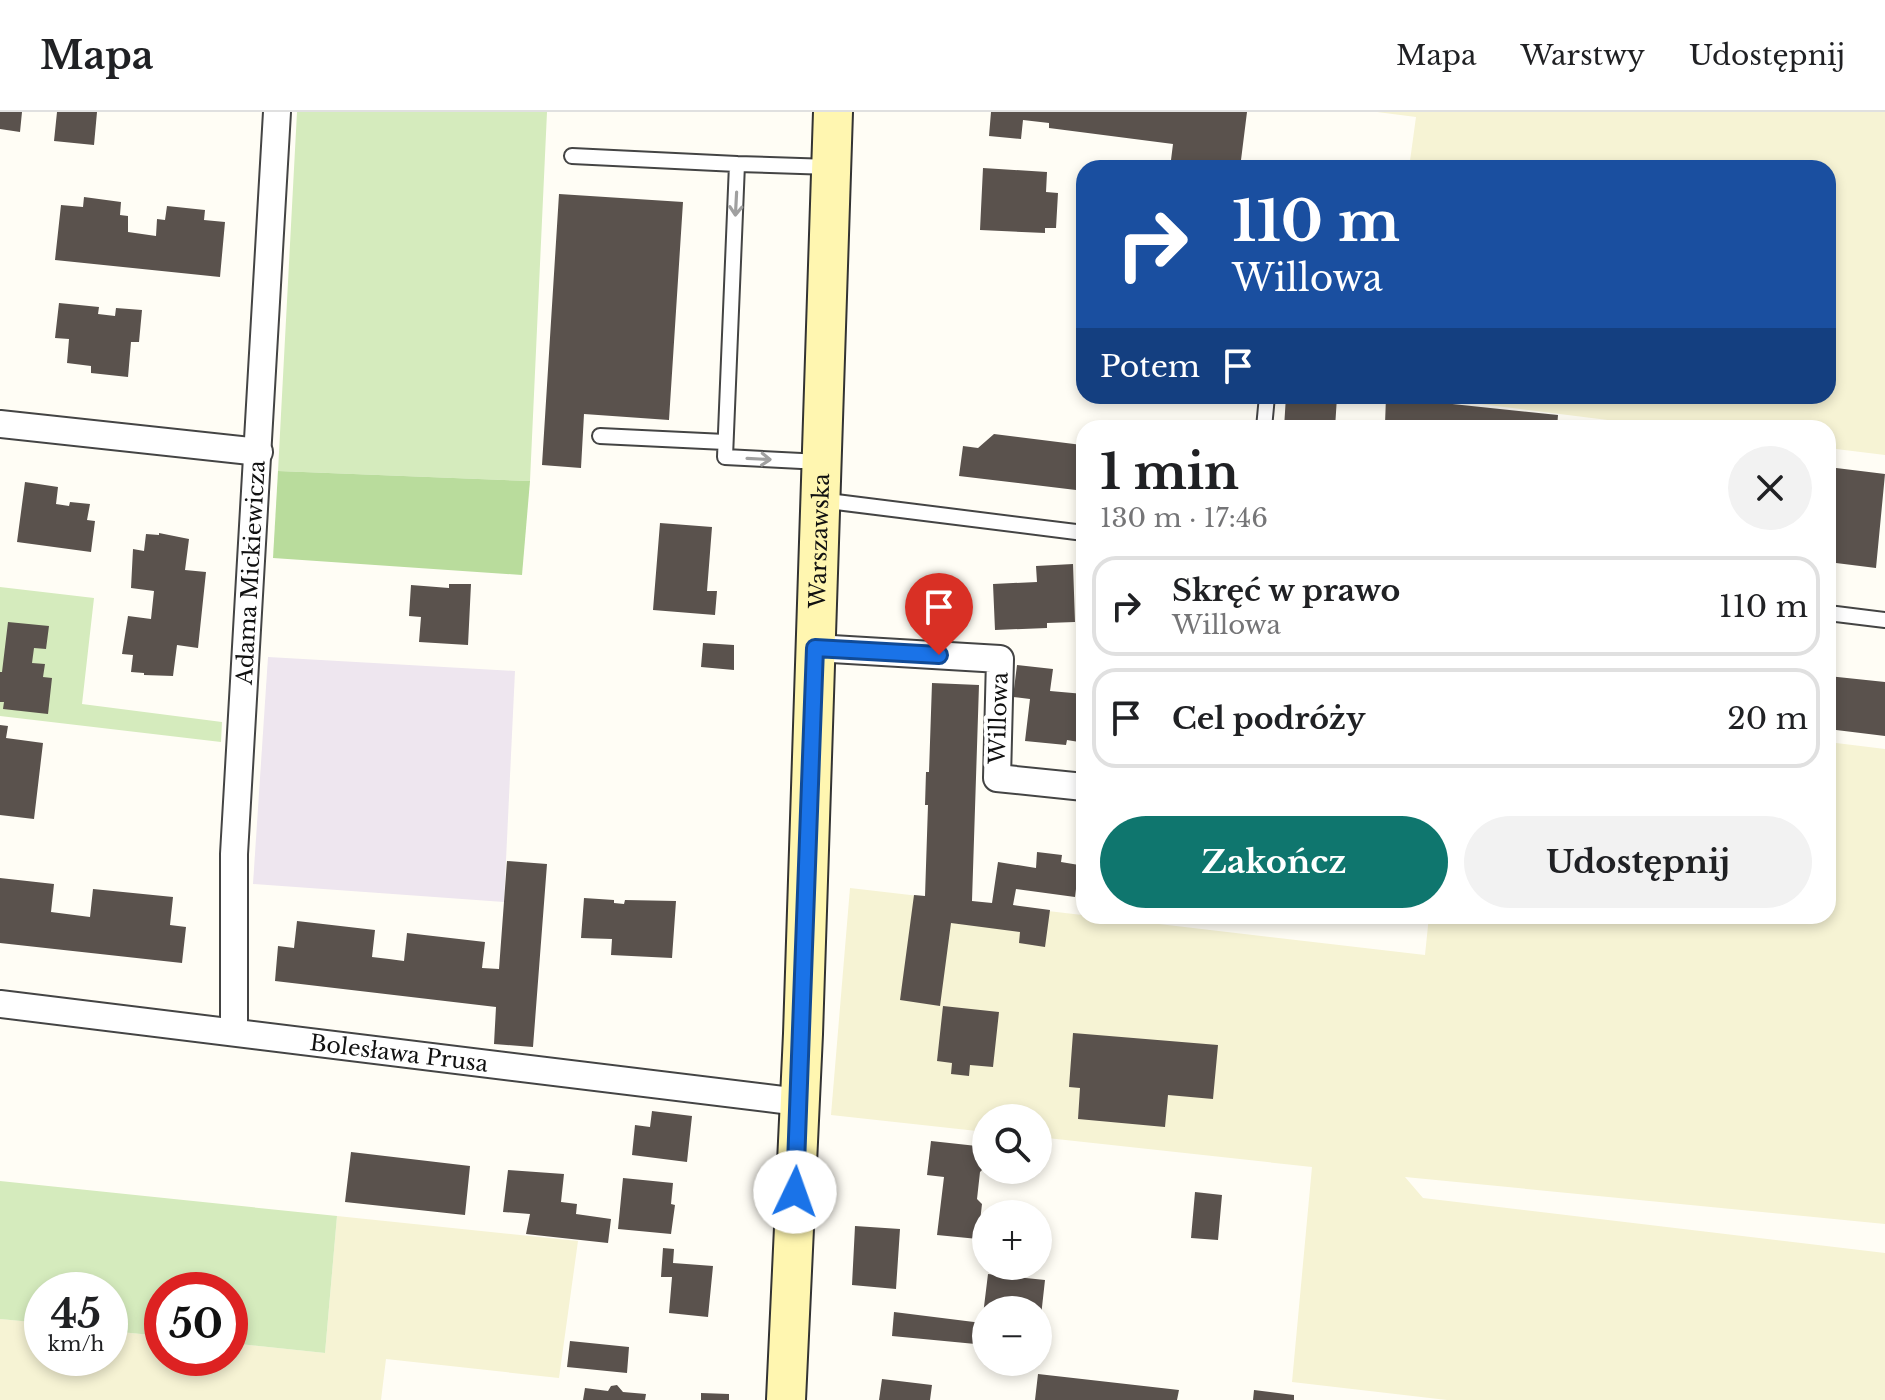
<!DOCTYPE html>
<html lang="pl">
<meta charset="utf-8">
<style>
body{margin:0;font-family:"Libre Baskerville",serif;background:#f2f2f2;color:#202124;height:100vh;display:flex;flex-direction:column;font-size:30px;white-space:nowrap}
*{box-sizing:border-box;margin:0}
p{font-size:26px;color:#757577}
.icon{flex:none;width:44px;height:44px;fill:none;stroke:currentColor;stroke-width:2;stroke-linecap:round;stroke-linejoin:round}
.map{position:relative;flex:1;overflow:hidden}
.panel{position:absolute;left:1076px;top:308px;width:760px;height:504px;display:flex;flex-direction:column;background:#fff;border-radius:24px;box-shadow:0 4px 12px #0003}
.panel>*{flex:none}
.hud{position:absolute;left:1076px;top:48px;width:760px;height:244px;border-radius:24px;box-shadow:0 4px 12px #0003;background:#1a4fa0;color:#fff;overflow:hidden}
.buttons{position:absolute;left:972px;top:992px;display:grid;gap:16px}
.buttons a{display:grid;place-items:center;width:80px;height:80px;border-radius:50%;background:#fff;box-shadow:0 4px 12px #0003;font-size:40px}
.speed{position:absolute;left:24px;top:1160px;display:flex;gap:16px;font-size:40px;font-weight:700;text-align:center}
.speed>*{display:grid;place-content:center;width:104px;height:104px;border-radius:50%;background:#fff;box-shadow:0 4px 12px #0003;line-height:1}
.speed small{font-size:20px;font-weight:400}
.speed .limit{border:12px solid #d22;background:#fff;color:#111}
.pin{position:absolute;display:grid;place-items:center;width:68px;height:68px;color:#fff;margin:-82px -34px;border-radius:50% 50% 50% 0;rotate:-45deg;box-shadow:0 0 8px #0007}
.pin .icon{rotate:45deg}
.me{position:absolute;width:88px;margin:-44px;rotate:3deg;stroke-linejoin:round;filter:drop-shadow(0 0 6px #0008)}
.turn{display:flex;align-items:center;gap:28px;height:168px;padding:0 24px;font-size:36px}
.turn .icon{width:104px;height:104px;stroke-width:2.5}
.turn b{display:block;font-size:56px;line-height:68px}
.then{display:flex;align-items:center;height:76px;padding:0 24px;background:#0003;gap:16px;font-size:30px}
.round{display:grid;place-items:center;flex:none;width:84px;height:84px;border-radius:42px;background:#f2f2f2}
.overview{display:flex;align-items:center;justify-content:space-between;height:136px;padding:0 24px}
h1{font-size:48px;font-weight:700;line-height:60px}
.action{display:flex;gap:16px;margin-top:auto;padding:16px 24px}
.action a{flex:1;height:92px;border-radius:48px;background:#0f766e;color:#fff;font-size:32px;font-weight:700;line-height:92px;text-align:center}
.action a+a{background:#f2f2f2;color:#202124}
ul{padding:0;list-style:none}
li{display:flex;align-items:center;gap:24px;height:100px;margin:0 16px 12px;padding:0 8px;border:4px solid #e0e0e0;border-radius:24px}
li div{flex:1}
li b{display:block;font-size:30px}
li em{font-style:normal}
header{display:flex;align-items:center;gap:48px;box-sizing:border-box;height:112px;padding:0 40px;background:#fff;border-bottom:2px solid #e0e0e0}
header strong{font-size:38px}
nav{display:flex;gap:44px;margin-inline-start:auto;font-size:28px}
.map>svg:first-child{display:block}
.industrial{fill:#eee6ef}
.farmland{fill:#f6f3d4}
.green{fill:#d5ebbd}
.forest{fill:#b9dc9c}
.building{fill:#5a524d}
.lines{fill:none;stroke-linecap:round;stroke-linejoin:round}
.lane-casing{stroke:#444;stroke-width:18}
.street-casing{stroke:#444;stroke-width:30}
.secondary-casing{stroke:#333;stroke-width:42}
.lane{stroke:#fff;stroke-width:14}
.street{stroke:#fff;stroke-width:26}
.secondary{stroke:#fff6b0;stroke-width:38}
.oneway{stroke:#a0a0a0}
.route-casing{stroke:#114b97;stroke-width:20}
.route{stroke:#1a73e8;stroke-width:14}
.labels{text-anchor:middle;stroke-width:8;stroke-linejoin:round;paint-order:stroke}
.street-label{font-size:22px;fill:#111;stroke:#fff}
</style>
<header>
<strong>Mapa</strong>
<nav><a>Mapa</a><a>Warstwy</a><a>Udostępnij</a></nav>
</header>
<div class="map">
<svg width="1885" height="1288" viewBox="0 0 1885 1288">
<rect width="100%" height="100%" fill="#fffdf5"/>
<path class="industrial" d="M268,545L515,559L504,790L253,772Z"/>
<path class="farmland" d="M1377,0H1885V343L1828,336V316H1671L1418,284H1828V56H1409L1416,5Z
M1828,630L1885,637V1112L1405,1065L1423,1086L1885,1141V1288H1447L1292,1270L1312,1055L1038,1025V1006H986V1020L831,1003L850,776L1425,843L1429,804H1828Z
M337,1104L578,1129L559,1266L386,1247L381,1288H0V1207L42,1211V1246H110V1219L162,1224V1246H230V1231L325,1241Z"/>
<path class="green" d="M297,0H547L530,369L278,359Z
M0,475L94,486L82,592L222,610L221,630L0,604Z
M0,1069L337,1104L325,1241L230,1231V1178H162V1224L110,1219V1178H42V1211L0,1207Z"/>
<path class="forest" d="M278,359L530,369L522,463L273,446Z"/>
<path class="building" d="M0,0H22L20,20L0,17Z
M57,0H97L94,33L54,29Z
M991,0H1247L1240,56H1170L1173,32L1049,16V11L1023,8L1021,27L989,24Z
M983,56L1047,60L1046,80L1058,81L1056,116H1045V121L980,118Z
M559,82L683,90L669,308L584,302L581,356L542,353Z
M84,85L121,90L120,103L128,104V120L156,124L157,107L165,108L167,94L205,98L204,108L225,110L220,165L55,148L61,93L83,95Z
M59,191L99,195L98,202L115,204L116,196L142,198L139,230H131L128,265L91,261V254L67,251L69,227L55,226Z
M1286,284L1337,285L1335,316H1284Z
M1386,285L1558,303L1557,316H1420L1385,312Z
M994,322L1082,333L1076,378L959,364L963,334L978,336Z
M1828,355L1885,362L1876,456L1828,450Z
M25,370L58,375L56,392L69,394L70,390L90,392L87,408L95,409L91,440L17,430Z
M660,411L712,415L707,479H717L715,503L653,498Z
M159,421L189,427L185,458L206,460L198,536L177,533L173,564L144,563V561L131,560L133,543L122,542L128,504L151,507L154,479L131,476L133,437L144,439L146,422L159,423Z
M1073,452L1075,510L1047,511V516L995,518L993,472L1037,470L1036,454Z
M449,472H471L468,533L419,530L421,505L409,504L411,473L449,476Z
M8,510L49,514L46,537L34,536L32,551L45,552L43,565L52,566L48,602L3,597L4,590H0V560H2Z
M703,531L734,533V558L701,555Z
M1017,553L1053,557L1050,579L1084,582V635L1078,634L1079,630L1067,628L1066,633L1025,629L1030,587L1013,585Z
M1828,564L1885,570V624L1828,617Z
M932,571L979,573L972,789L992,791L998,750L1036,756L1037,740L1062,743L1061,750L1079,753L1075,785L1016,777L1013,793L1050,798L1045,835L1019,831L1020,820L951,811L940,894L900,888L914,783L925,784L928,693H925L926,660H929Z
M0,613L8,614L6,626L43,631L34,707L0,703Z
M507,749L547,752L533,935L494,932L496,895L275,869L278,834L294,836L297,809L375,818L372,845L389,847L404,849L407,821L485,830L482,856L499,857Z
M0,766L54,772L51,800L90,805L93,777L173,785L170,813L186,815L182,851L0,831Z
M584,786L614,788V791L624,792L625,788L676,789L672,846L611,843L612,827L581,826Z
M943,894L999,900L993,955L970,953L969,964L951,962L952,951L937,949Z
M1073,921L1218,933L1213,987L1168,983L1165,1015L1078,1007L1080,976L1069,975Z
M652,999L692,1004L687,1050L632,1043L635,1013L650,1015Z
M931,1029L986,1035V1054L980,1060L977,1087L982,1092L978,1127L937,1123L944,1065L927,1063Z
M351,1040L470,1054L465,1103L345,1090Z
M508,1058L564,1062L561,1090L577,1092L576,1102L611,1107L608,1131L526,1122L530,1102L503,1100Z
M623,1066L673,1071L671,1092L675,1093L671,1122L618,1117Z
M1195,1080L1222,1083L1218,1128L1191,1126Z
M855,1114L900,1117L896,1177L852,1173Z
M663,1136L674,1137L673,1151L713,1154L708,1205L669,1201L672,1165H661Z
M988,1162L1045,1168L1040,1213L1038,1212V1198H986V1233L892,1224L894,1200L982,1211Z
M570,1229L629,1235L627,1261L567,1255Z
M1038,1262L1179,1278L1177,1288H1035Z
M882,1267L932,1273L930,1288H879Z
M617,1273L623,1280L646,1282L645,1288H583L585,1276L608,1279L611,1274Z
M1254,1278L1294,1283V1288H1253Z
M701,1281L729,1282V1288H701Z"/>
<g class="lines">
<defs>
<path id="lane" d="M572,44L737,52
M1264,316L1267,284
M600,324L725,330
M821,350L725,345L737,52L831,55
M820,388L1084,421
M1828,501L1885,508"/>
<g id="street">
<path d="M0,312L259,340"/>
<path d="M815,536L1000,547L997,666L1084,675"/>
<path id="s1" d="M0,892L799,990"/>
<path id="s2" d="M234,920V742L277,0"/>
</g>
<g id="secondary">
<path id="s3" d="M786,1288L803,922L833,0"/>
</g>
</defs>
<use href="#lane" class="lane-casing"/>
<use href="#street" class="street-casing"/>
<use href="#secondary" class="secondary-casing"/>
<use href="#lane" class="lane"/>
<use href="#street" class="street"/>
<use href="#secondary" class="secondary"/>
</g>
<defs><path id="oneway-shaft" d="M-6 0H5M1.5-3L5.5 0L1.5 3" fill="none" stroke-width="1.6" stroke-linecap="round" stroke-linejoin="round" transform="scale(2)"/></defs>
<g class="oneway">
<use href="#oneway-shaft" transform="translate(736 92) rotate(93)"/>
<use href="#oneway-shaft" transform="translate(759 347) rotate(3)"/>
</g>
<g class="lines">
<defs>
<path id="route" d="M795,1080L815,536L939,543"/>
</defs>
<use href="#route" class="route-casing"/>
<use href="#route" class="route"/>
</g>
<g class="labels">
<g class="street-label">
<text dy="8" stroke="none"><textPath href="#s3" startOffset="860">Warszawska</textPath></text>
<text dy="8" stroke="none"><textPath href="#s2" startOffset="460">Adama Mickiewicza</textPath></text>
<text transform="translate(998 606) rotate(-88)" y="8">Willowa</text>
<text dy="8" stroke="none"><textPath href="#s1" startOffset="402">Bolesława Prusa</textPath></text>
</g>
</g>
</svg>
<div class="buttons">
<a><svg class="icon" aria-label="search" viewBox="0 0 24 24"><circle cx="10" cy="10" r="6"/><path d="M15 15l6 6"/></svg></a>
<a>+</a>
<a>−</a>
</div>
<div class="speed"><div>45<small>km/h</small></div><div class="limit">50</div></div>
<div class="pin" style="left:939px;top:543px;background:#d93025"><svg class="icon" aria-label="arrive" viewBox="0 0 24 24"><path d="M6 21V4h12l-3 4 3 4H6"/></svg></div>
<svg class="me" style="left:795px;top:1080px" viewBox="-20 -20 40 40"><circle r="19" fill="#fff"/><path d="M0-13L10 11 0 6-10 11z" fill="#1a73e8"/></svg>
<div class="hud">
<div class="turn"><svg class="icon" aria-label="right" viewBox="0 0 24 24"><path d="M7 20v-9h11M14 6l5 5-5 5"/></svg><div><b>110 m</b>Willowa</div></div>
<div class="then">Potem<svg class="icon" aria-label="arrive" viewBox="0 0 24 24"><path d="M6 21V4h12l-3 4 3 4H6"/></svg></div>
</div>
<section class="panel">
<div class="overview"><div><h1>1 min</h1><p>130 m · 17:46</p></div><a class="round"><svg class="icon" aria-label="close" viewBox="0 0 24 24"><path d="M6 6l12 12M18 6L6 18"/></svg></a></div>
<ul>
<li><svg class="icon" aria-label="right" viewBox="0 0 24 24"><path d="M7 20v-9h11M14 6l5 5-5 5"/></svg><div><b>Skręć w prawo</b><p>Willowa</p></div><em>110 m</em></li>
<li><svg class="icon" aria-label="arrive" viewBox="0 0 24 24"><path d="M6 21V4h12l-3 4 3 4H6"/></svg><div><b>Cel podróży</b></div><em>20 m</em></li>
</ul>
<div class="action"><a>Zakończ</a><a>Udostępnij</a></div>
</section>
</div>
